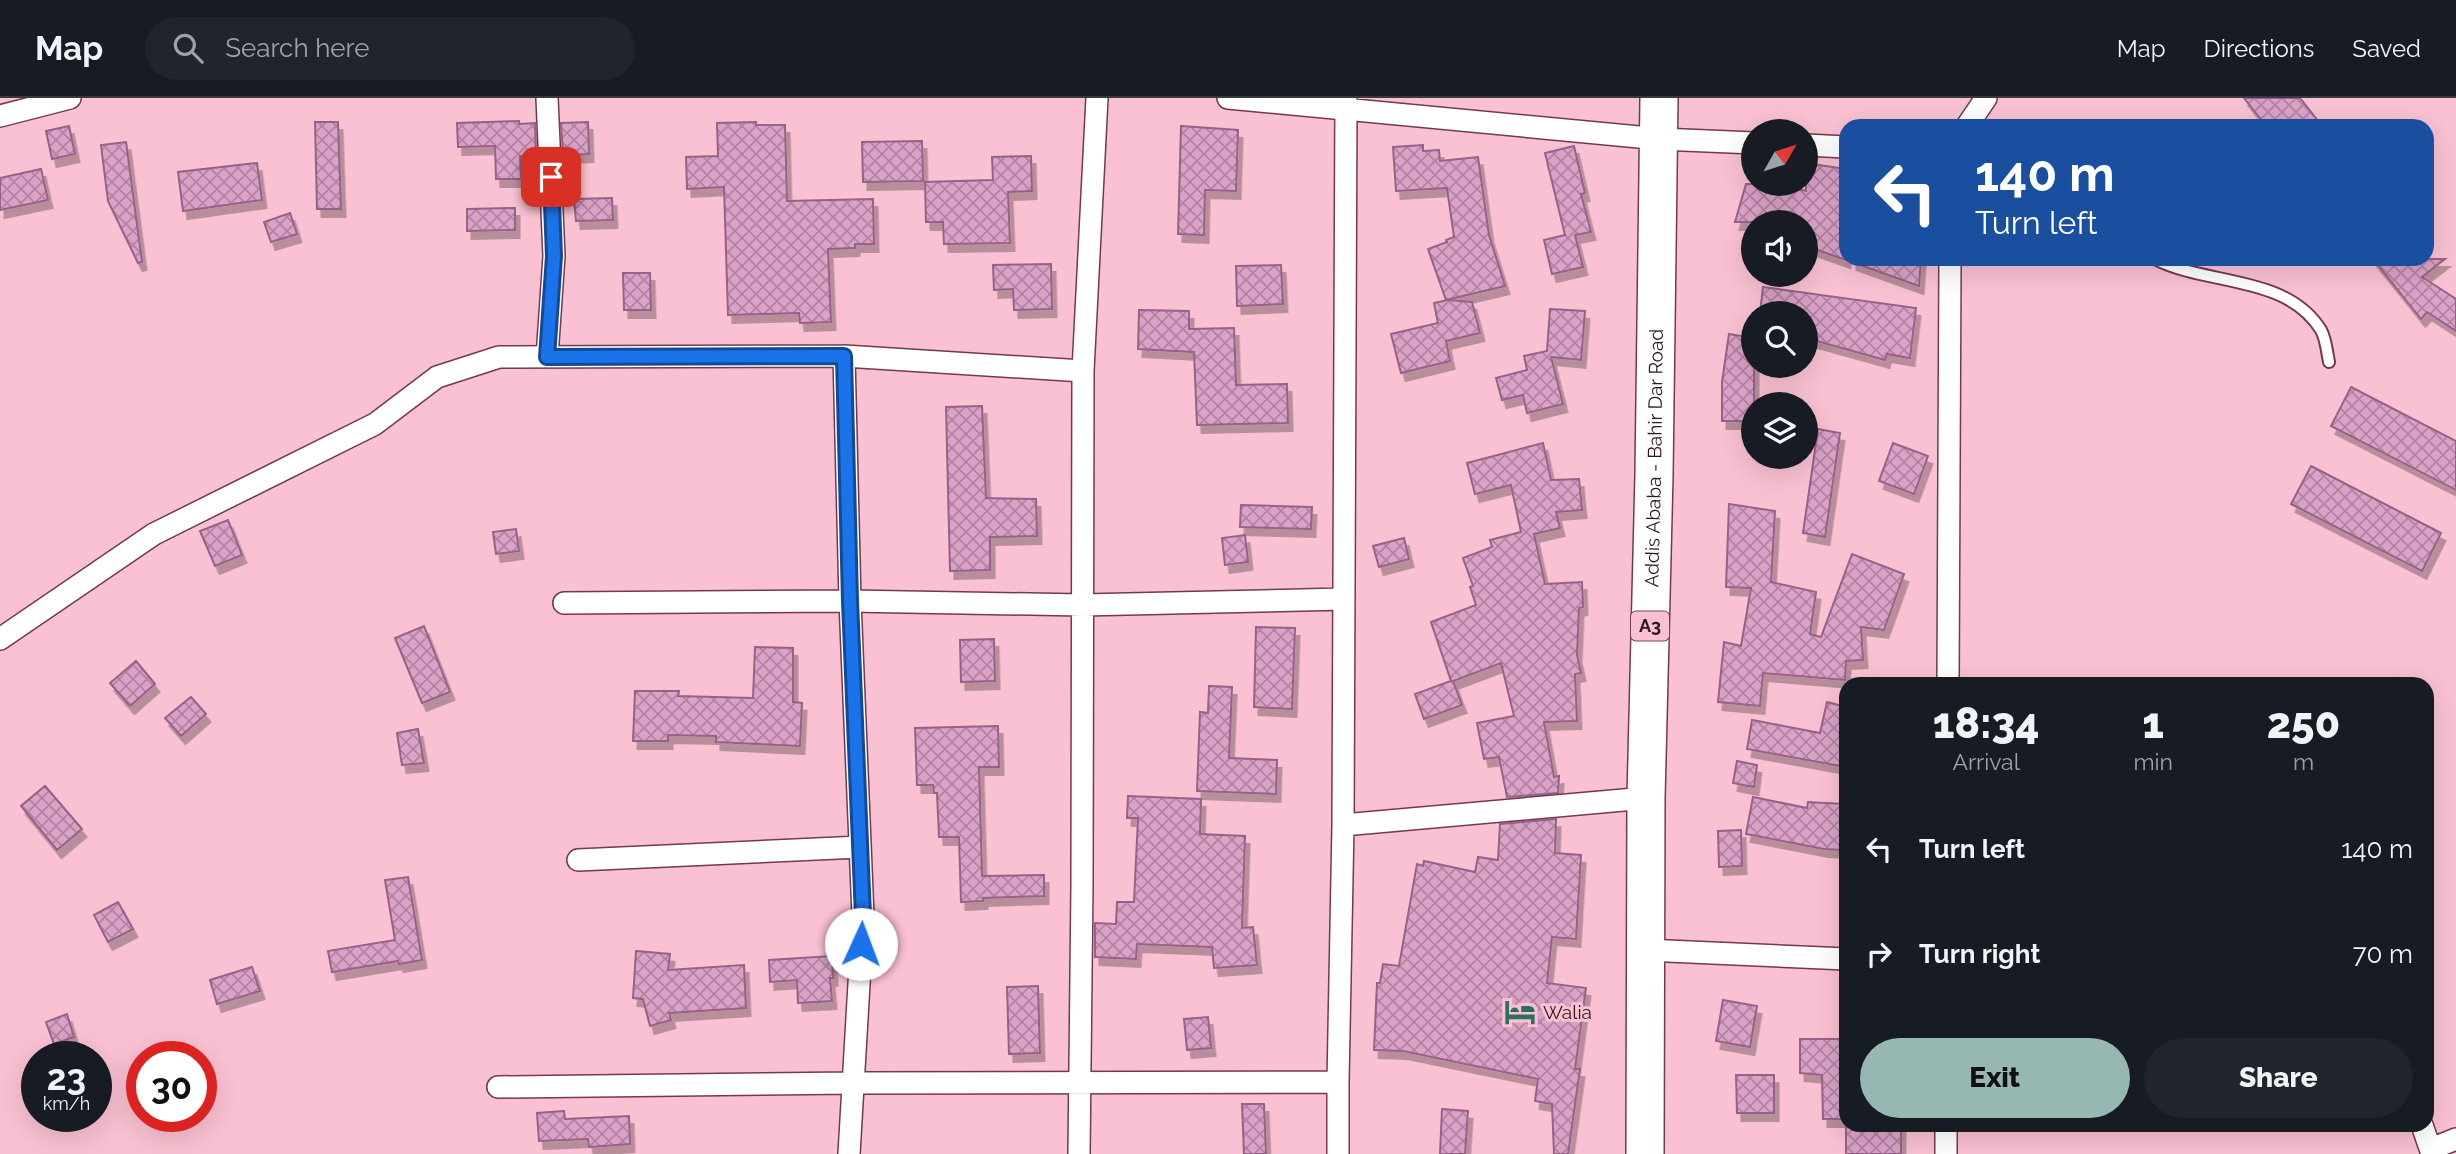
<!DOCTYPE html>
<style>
body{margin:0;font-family:Raleway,sans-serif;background:#20242c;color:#f1f3f6;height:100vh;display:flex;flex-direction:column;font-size:26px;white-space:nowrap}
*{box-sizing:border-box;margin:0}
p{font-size:23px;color:#9ea1a6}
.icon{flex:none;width:38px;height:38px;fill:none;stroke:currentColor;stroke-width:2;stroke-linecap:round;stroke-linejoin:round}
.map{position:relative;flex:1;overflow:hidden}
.sheet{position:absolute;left:1839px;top:579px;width:595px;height:455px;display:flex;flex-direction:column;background:#171b24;border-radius:21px;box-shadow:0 7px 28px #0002}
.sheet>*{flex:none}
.hud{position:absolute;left:1839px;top:21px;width:595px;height:147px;border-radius:21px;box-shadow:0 7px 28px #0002;background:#1a4fa0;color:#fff;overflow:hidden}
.needle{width:46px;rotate:51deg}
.buttons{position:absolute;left:1741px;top:21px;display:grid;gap:14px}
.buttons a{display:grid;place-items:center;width:77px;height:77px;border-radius:50%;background:#171b24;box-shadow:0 7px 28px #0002;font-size:35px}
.speed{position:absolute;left:21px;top:943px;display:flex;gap:14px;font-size:35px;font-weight:700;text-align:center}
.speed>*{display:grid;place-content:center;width:91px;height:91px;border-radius:50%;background:#171b24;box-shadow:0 7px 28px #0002;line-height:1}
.speed small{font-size:18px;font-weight:400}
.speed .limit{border:10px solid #d22;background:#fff;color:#111}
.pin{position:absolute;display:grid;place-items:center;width:60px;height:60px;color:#fff;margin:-30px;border-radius:14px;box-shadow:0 4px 10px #0006}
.me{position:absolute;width:77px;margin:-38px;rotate:2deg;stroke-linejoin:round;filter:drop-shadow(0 0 5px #0008)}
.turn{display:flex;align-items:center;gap:24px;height:147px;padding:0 21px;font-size:32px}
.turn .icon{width:91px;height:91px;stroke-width:2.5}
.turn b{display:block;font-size:49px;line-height:60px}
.eta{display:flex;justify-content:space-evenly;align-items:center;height:119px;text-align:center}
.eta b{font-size:42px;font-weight:800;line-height:49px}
.primary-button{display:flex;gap:14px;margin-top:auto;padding:14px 21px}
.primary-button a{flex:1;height:80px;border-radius:42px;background:#97b7b3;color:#111;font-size:28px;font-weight:800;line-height:80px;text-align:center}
.primary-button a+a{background:#20242c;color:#f1f3f6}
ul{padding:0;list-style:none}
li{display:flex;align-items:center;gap:21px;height:105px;padding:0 21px}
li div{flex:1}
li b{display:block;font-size:26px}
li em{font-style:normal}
header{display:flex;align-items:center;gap:42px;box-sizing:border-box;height:98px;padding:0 35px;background:#171b24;border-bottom:2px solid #363941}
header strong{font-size:33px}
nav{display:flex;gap:38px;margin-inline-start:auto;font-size:24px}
.search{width:490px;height:63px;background:#20242c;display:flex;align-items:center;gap:18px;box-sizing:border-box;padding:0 24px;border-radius:38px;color:#9ea1a6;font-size:26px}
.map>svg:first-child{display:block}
.building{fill:url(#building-cross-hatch);stroke:#976287;stroke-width:2;filter:url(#shadow)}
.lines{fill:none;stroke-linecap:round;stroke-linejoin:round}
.service-casing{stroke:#73394e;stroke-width:14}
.minor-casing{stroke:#73394e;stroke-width:24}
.trunk-casing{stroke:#73394e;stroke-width:40}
.service{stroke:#fff;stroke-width:10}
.minor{stroke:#fff;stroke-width:21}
.trunk{stroke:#fff;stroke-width:37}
.route-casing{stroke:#114b97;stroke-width:18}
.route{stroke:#1a73e8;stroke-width:12}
.labels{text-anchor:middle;stroke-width:6;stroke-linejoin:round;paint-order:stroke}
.shield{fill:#f9c1d1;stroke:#6c4a54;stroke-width:2}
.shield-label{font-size:18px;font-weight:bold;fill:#30171f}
.street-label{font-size:19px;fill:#30171f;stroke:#f9c1d1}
.poi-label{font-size:19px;fill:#30171f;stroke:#f9c1d1;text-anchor:start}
</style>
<header>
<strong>Map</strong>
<div class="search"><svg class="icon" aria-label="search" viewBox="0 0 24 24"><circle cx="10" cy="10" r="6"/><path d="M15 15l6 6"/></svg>Search here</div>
<nav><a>Map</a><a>Directions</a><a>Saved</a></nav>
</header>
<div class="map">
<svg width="2456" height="1056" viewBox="0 0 2456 1056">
<defs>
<pattern id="building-cross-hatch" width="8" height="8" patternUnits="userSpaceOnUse" patternTransform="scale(1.75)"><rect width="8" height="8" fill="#dba2c8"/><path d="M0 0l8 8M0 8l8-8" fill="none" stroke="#b283a2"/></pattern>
<filter id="shadow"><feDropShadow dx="4.5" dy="8" stdDeviation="0" flood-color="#0004"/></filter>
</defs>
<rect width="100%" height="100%" fill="#f9c1d1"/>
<path class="building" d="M2244,0H2300L2322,28H2266Z
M519,23V26L535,25L536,58H520L521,81H496L495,48L458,49L457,25Z
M315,24H338L341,111H317Z
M588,24L589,56L563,57L561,25Z
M756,24V27H785L787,103L873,101L874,146H855V150L828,151L831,224L800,225L799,215L728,217L724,89L687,91L686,59L718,58L717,25Z
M69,28L75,56L52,61L46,33Z
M1181,28L1238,32L1236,93L1205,92L1204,137L1178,136Z
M922,43L923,83L863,84L862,44Z
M126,44L142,164L138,165L108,103L101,47Z
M1423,47V53L1439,52L1440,63L1478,59L1489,137L1505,188L1446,202L1428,151L1447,144L1446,142L1454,139L1447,90L1396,93L1393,49Z
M1574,48L1585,95L1581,96L1591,134L1575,137L1583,169L1552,176L1544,142L1565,137L1545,55Z
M1031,58L1032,93L1008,94L1010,145L944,146L943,124H926L925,84L993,82L992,59Z
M257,65L262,102L183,113L178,74Z
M1806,65L1846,71V162L1806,148V124H1735L1746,86H1780L1806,93Z
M41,71L48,102L0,112V80Z
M612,100L613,122L576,123L574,101Z
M515,110V132L467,133V111Z
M290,115L297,136L271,144L264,124Z
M1852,161H1921L1919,188L1852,164Z
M2373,161H2445L2422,179L2456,201V233L2427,214L2421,221Z
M1051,166L1052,211L1014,212L1013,191L994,192L993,167Z
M1281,167L1283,206L1237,208L1236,168Z
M623,175H650L651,212H624Z
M1763,189L1916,210L1910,260L1887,256L1885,262L1806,240V215H1760Z
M1448,202L1472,204L1480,235L1446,243L1450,263L1401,275L1391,236L1438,225L1434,205Z
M1550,211L1585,213L1581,262L1551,259L1563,306L1527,315L1523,297L1502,302L1496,280L1527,272L1524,258L1547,253Z
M1139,212L1189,213V231L1234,230L1236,287L1287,286L1288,325L1197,327L1194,254L1138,251Z
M1729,236L1754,240V323H1722V284Z
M2351,289L2456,343V392L2331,328Z
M982,308L986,400L1036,401L1037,438L990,439V472L950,473L946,309Z
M1818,331L1840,335L1825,439L1803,435Z
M1543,345L1551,382L1579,381L1582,412L1556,414L1560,430L1534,436L1545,486L1582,484L1583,509L1579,510L1577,557L1581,575L1575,576L1577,623L1544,624L1554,679L1559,678L1558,695L1507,699L1499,659L1484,661L1477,625L1514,618L1501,565L1453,583L1462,607L1424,621L1415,596L1451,583L1431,524L1476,507L1470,489L1473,488L1463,460L1492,449L1490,442L1521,434L1511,387L1475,396L1467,365Z
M1893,345L1928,358L1914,396L1879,383Z
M2311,368L2441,435L2422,473L2291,406Z
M1729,406L1775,413L1771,484L1816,494L1810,536L1821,539L1852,456L1904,476L1884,532L1861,529L1863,562L1846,563L1845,582L1763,575L1760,608L1718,604L1724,544L1741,548L1751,490L1726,489Z
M1241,407L1312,409L1311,431L1240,429Z
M228,422L242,457L215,468L200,433Z
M516,431L519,453L496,456L493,434Z
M1245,437L1248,464L1225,467L1222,440Z
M1404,440L1409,461L1379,469L1373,448Z
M424,528L450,594L422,605L395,540Z
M1256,529L1295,530L1292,611L1254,609Z
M994,541L995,583L961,584L960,542Z
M755,549L793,550V604L802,605L800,648L716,644V638L668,637V643H633L635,593H679L678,598L753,600Z
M136,563L155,586L130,608L110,585Z
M1209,588L1232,589L1229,660L1277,662L1276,696L1197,693L1200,614L1208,615Z
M191,599L206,616L181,638L165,620Z
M1827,604L1846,609V669L1747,651L1752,622L1820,635Z
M998,628L999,669H979L982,778L1044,777V798L983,800V803L961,804L959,739H939L937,695H934L933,687H917L915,630Z
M418,631L424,665L402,667L397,635Z
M1737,663L1757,667L1754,689L1733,685Z
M45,688L82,731L57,752L21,708Z
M1128,698L1201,701L1200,736L1245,738L1242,830L1253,829L1257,867L1214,870L1212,849L1137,846L1136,861L1095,859V825L1116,826L1117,804H1134L1138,720H1127Z
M1753,699L1807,710L1808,704L1844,706L1842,752L1824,751L1746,736Z
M1556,721L1555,755L1581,757L1576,841L1552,839L1547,885L1586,890L1575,971H1580L1568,1056H1554L1552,1006L1535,1003L1538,981L1403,953L1374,952L1377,885H1380L1383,866L1399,868L1417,766L1423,768L1424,763L1475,774L1478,759L1498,762L1500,726Z
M1741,732L1742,768L1719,769L1718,733Z
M408,779L422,862L399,866L398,863L332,874L328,853L395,842L385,782Z
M118,804L133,831L108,844L94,817Z
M636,853L670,856L668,872L744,867L746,910L669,915L671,922L650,928L643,901L633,900Z
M832,858L833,880H830L832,903L798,905L797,882L770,884L769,862Z
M252,869L260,893L217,906L210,882Z
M1038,888L1040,955L1009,956L1007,889Z
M1723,902L1757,908L1750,949L1716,943Z
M67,916L74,939L54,946L46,924Z
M1208,919L1211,950L1187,952L1184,921Z
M1800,941H1841V962H1846V1021H1823L1822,977L1800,975Z
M1736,977H1774V1015H1737Z
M1242,1006H1264L1266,1056H1244Z
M1442,1011L1468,1013L1465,1056H1440Z
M564,1013L565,1021L629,1018L630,1046L589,1049L588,1041L539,1043L537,1015Z
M1846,1027H1901V1056H1846Z"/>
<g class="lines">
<defs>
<path id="service" d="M2155,161C2207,188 2286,176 2321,232C2326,241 2327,254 2329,264"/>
<path id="minor" d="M547,0L554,158L547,259
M1228,0L1660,41L1754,45
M0,18L70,0
M1967,28L1986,0
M1806,47L1846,49
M844,258L850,503L863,818L849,1056
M564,505L850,503L1083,507L1343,501
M0,541L154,436L375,326L437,279L499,259L844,258L1083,273
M1948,586L1950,161
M1343,727L1646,700
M578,762L860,749
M1645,852L1846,861
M498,989L852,985L1338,984
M2422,1027L2432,1056
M2431,1051L2456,1041
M1079,1056L1082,788L1083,273L1097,0
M1338,1056V984L1343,727L1346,0
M1946,1056V1027"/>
<g id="trunk">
<path id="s1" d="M1645,1056L1646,700L1654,377L1659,0"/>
</g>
</defs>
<use href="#service" class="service-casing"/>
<use href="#minor" class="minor-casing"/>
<use href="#trunk" class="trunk-casing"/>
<use href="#service" class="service"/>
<use href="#minor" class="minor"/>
<use href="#trunk" class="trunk"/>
</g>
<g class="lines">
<defs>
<path id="route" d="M551,79L554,158L547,259L844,258L850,503L863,818L861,846"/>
</defs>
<use href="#route" class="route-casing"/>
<use href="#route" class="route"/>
</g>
<defs>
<symbol id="hotel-bare" viewBox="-9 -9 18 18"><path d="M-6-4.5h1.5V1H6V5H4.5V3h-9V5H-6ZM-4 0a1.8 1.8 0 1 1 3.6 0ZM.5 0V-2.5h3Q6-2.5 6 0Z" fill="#2a6e61" stroke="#f9c1d1" stroke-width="2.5" paint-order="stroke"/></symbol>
</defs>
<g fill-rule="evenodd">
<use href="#hotel-bare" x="1498" y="892" width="44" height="44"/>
</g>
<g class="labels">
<rect class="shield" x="1631" y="513.5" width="38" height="29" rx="5"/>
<g class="shield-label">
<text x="1650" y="534">A3</text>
</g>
<g class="street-label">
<text dy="7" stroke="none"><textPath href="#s1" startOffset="696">Addis Ababa - Bahir Dar Road</textPath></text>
</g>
<g class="poi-label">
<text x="1543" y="921">Walia</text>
</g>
</g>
</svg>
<div class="buttons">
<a><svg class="needle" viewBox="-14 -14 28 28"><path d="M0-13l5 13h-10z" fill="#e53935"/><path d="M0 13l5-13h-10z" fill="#9ea1a6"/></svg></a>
<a><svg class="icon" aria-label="sound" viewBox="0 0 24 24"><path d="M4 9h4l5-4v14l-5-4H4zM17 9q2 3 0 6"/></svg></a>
<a><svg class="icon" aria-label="search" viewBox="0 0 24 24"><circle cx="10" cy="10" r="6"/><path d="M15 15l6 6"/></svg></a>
<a><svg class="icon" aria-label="layers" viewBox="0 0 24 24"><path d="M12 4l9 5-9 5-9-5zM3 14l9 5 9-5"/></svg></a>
</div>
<div class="speed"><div>23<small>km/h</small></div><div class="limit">30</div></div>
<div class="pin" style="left:551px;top:79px;background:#d93025"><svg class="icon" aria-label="arrive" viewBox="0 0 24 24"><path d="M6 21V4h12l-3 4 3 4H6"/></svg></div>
<svg class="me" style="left:861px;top:846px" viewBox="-20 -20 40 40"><circle r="19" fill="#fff"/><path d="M0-13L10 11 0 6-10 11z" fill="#1a73e8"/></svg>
<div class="hud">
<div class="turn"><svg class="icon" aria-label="left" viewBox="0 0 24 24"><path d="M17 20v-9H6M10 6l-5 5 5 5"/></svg><div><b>140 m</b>Turn left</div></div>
</div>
<section class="sheet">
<div class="eta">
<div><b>18:34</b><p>Arrival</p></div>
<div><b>1</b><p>min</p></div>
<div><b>250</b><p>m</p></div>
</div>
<ul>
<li><svg class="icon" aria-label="left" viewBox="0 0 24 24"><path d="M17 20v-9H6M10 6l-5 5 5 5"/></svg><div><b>Turn left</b></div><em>140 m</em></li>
<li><svg class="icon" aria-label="right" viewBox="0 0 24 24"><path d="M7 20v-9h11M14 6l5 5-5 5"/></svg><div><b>Turn right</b></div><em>70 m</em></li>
</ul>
<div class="primary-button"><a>Exit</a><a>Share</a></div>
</section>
</div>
